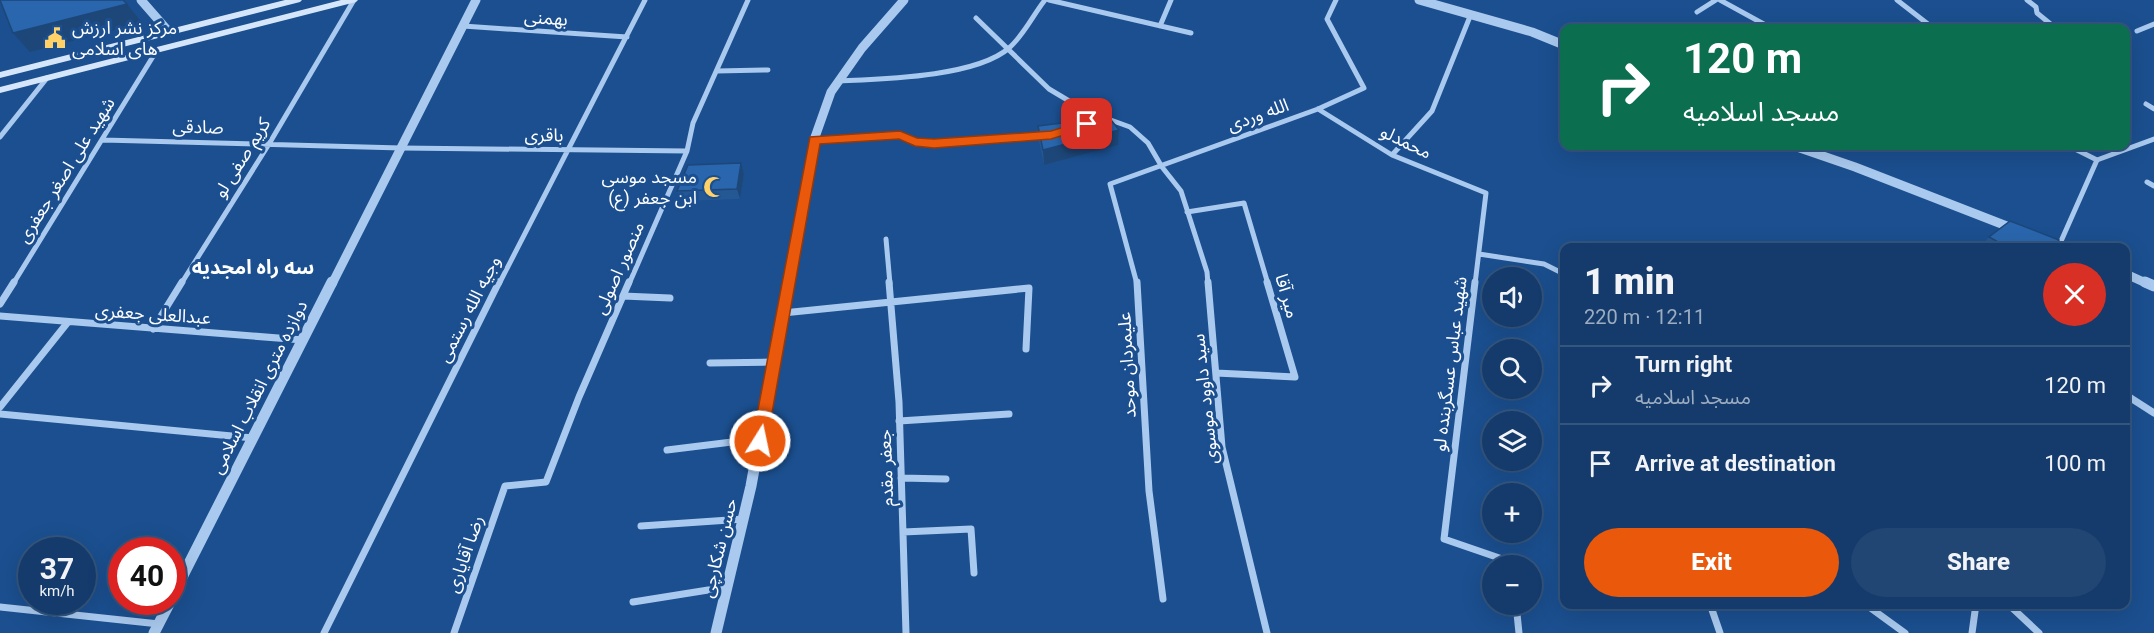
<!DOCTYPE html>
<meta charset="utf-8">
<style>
body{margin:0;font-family:Roboto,"Noto Sans Arabic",sans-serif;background:#214673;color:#f1f3f6;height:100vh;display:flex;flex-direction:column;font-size:22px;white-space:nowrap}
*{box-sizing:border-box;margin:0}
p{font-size:20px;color:#9dadc1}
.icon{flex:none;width:33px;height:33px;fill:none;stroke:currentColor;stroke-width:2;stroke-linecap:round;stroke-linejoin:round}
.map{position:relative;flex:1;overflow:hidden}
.drawer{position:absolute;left:1560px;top:243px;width:570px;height:366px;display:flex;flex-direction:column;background:#143b6b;border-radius:12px;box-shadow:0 6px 24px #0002,0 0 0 2px #33557e}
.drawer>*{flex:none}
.top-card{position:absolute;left:1560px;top:24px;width:570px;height:126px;border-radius:12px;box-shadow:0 6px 24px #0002,0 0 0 2px #33557e;background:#0b6e4f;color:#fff;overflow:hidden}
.controls{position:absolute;left:1482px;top:267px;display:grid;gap:12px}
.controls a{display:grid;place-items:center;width:60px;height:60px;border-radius:50%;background:#143b6b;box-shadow:0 6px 24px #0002,0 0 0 2px #33557e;font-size:30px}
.speed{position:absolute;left:18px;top:537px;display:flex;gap:12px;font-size:30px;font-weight:700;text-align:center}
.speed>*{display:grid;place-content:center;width:78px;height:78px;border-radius:50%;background:#143b6b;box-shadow:0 6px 24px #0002,0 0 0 2px #33557e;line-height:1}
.speed small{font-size:15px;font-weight:400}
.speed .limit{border:9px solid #d22;background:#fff;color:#111}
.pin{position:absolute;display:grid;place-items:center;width:51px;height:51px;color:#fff;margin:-26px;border-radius:12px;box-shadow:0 3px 9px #0006}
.me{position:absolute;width:66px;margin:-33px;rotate:10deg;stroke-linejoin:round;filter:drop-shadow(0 0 4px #0008)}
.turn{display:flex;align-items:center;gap:21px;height:126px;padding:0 24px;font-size:27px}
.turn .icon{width:78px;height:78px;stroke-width:2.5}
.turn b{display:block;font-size:42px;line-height:51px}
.round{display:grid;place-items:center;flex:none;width:63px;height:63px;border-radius:32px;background:#214673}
.head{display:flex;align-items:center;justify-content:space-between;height:102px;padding:0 24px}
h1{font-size:36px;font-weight:800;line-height:45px}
.button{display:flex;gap:12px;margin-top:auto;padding:12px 24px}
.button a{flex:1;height:69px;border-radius:36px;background:#ea580c;color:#fff;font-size:24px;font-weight:800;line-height:69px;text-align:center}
.button a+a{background:#214673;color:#f1f3f6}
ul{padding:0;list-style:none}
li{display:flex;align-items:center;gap:18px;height:78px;padding:0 24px;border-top:2px solid #33557e}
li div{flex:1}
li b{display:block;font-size:22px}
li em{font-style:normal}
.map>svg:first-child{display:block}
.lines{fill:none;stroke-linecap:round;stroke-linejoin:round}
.minor-far1{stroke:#a9c9ee;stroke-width:5}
.minor{stroke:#a9c9ee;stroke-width:7}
.tertiary-far1{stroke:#a9c9ee;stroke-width:9}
.tertiary{stroke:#a9c9ee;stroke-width:11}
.secondary{fill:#d6e6fa;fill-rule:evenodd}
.wall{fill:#245895}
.shaded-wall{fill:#1d4779}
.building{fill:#2a66ad;stroke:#1d4779;stroke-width:1.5}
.route{fill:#ea580c;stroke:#983908;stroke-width:1.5}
.labels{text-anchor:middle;stroke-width:6;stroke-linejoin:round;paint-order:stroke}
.street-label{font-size:18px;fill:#fff;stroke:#1b4f8f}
.poi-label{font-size:18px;fill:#fff;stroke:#1b4f8f;text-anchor:start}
.neighbourhood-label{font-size:20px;font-weight:bold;fill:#fff;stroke:#1b4f8f}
</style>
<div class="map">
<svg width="2154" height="633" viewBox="0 0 2154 633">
<rect width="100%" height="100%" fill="#1b4f8f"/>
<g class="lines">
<path class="minor-far1" d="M1049,0L1191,33
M1720,0L1771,28
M1897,0L1933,28
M2027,0L2036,7L2037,13L2053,26
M1697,12L1716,0
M976,18L1049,89L1086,111L1130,127L1148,143L1162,167L1181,191L1207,272L1208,284
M463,26L627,37
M1160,26L1171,0
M2137,31L2154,24
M717,71L768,70
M839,81C882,79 976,77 1009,48C1024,35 1033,15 1045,0
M2146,104L2154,109
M1318,109L1392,155L1486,193L1475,284
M0,137L47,78
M103,140L401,148L687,151
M814,140L900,135L915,142L934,143L1046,135
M2069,146L2097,160
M1392,155L1432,111L1471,14
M2147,182L2154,186
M1187,212L1244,203L1268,284
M886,239L890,284
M2058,248L2097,160L2154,139
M1479,254L1544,264L1564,274
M13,284L157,50
M181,284L269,144L354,0
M499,284L645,0
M629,284L687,151L693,123L748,0
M1137,284L1110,184L1318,109L1364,88L1327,19L1336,0"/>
<path class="minor" d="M889,282L899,402L906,633
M1137,282L1149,491L1163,599
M1208,282L1222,447L1267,633
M1475,282L1444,539L1511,562V566
M623,296L670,298
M0,304L14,282
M783,313L1029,288L1026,349
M0,316L303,340
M153,329L182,282
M710,363L774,362
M1216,373L1295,377L1267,282
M2126,395L2154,413
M0,407L68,322
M0,414L253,438
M899,421L1009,414
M667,450L740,441H760
M901,478L946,479
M641,526L744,519
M903,532L971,529L974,573
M633,602L727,587
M1516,604L1519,633
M1710,604L1720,633
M1865,604L1905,633
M2008,604L2039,633
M0,607L159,624
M324,633L499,282
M454,633L505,486L546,482L579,397L629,282
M1972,633L1976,604"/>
<path class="tertiary-far1" d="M141,0L169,32
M1419,0L1532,32L1564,45
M1794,146L1855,167L2017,230
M2043,240L2062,248
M2126,274L2148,284
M332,284L476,0
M788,284L814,140L831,92L862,48L904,0"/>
<path class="tertiary" d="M2145,282L2154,286
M172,597L332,282
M154,633L170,602
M716,633L751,486L788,282"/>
<path class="secondary" d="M285,0H302L300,2L0,78V72Z
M341,0H358L356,2L0,93V87Z"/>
</g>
<path class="wall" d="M1038,126L1119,130L1118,145L1044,165L1039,141Z
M741,163L744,174L740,199L681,201L677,191Z
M1989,237L2053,248L1980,247Z"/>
<path class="shaded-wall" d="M127,4L142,23L30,52L13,33Z
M1119,130L1118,145L1044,165L1043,150Z
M741,163L744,174L740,199L737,189Z"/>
<path class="building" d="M0,0H123L127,4L13,33Z
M1104,111L1119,130L1043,150L1038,126L1062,123Z
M741,163L737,189L677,191L688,165Z
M2010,221L2059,240L2053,248H2009L1989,237Z"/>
<path class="route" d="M1087,120L1091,121V127L1051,139L934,148L915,146L899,139L820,144L767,441L765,445L760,447L754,445L752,441L810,137L900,131L917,138L934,139L1051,131Z"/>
<defs>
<symbol id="civic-bare" viewBox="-9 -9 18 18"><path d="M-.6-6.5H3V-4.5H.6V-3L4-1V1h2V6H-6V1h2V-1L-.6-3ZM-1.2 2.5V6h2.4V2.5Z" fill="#ffd166" stroke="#1b4f8f" stroke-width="2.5" paint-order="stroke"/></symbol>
<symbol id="mosque-bare" viewBox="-9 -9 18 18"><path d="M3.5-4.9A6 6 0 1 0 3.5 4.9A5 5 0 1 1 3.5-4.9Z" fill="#ffd166" stroke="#1b4f8f" stroke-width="2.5" paint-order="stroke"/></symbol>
</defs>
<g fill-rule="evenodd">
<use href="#civic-bare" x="40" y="23" width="30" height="30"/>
<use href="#mosque-bare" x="699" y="172" width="30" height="30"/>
</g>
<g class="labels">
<g class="street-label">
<text transform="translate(546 18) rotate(4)" y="6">بهمنی</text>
<text transform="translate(1258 115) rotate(-20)" y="6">الله وردی</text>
<text transform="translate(198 127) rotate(1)" y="6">صادقی</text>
<text transform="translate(544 135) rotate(1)" y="6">باقری</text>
<text transform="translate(1406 142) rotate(26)" y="6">محمدلو</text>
<text transform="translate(242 158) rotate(-58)" y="6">کریم صفی لو</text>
<text transform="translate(66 170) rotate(-58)" y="6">شهید علی اصغر جعفری</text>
<text transform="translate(619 268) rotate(-66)" y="6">منصور اصولی</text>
<text transform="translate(1287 296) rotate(74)" y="6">میر آقا</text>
<text transform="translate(469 309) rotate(-63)" y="6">وجیه الله رستمی</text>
<text transform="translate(153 314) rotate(4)" y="6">عبدالعلی جعفری</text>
<text transform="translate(1450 364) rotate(-83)" y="6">شهید عباس عسگربنده لو</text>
<text transform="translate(1127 365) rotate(-93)" y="6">علیمردان موحد</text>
<text transform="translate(259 387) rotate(-63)" y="6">دوازده متری انقلاب اسلامی</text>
<text transform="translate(1205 399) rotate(-96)" y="6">سید داوود موسوی</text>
<text transform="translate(886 468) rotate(-92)" y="6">جعفر مقدم</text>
<text transform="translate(719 548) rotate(-76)" y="6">حسن شکارچی</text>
<text transform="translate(465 554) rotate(-71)" y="6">رضا آقایاری</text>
</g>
<g class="poi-label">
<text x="72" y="34">مرکز نشر ارزش<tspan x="72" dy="21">های اسلامی</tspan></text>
<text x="697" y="183" text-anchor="end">مسجد موسی<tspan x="697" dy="21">ابن جعفر (ع)</tspan></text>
</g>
<g class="neighbourhood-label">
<text x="253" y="274">سه راه امجدیه</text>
</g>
</g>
</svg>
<div class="controls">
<a><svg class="icon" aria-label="sound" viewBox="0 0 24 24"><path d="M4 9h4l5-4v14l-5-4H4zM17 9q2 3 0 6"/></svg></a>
<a><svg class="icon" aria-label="search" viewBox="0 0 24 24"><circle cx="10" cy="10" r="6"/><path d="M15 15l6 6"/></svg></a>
<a><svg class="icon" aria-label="layers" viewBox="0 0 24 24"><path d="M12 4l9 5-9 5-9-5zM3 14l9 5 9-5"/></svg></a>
<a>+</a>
<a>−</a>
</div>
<div class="speed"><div>37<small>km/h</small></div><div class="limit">40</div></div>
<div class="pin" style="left:1087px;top:124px;background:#d93025"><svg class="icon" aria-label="arrive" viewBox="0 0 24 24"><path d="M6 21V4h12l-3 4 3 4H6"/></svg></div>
<svg class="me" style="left:760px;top:441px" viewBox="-20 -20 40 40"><circle r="17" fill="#ea580c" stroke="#fff" stroke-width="3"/><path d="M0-11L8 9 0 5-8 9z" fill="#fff"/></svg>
<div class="top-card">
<div class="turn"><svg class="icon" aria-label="right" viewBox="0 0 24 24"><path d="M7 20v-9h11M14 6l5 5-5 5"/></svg><div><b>120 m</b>مسجد اسلامیه</div></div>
</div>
<section class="drawer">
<div class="head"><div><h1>1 min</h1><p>220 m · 12:11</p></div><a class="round" style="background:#d93025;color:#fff"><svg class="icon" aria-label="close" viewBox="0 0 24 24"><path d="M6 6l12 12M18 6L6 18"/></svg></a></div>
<ul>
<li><svg class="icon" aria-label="right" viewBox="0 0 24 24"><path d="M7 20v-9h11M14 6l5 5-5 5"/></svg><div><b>Turn right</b><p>مسجد اسلامیه</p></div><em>120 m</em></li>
<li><svg class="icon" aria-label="arrive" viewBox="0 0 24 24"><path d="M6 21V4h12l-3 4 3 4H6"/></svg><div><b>Arrive at destination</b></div><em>100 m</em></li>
</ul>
<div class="button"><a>Exit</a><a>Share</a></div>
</section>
</div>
